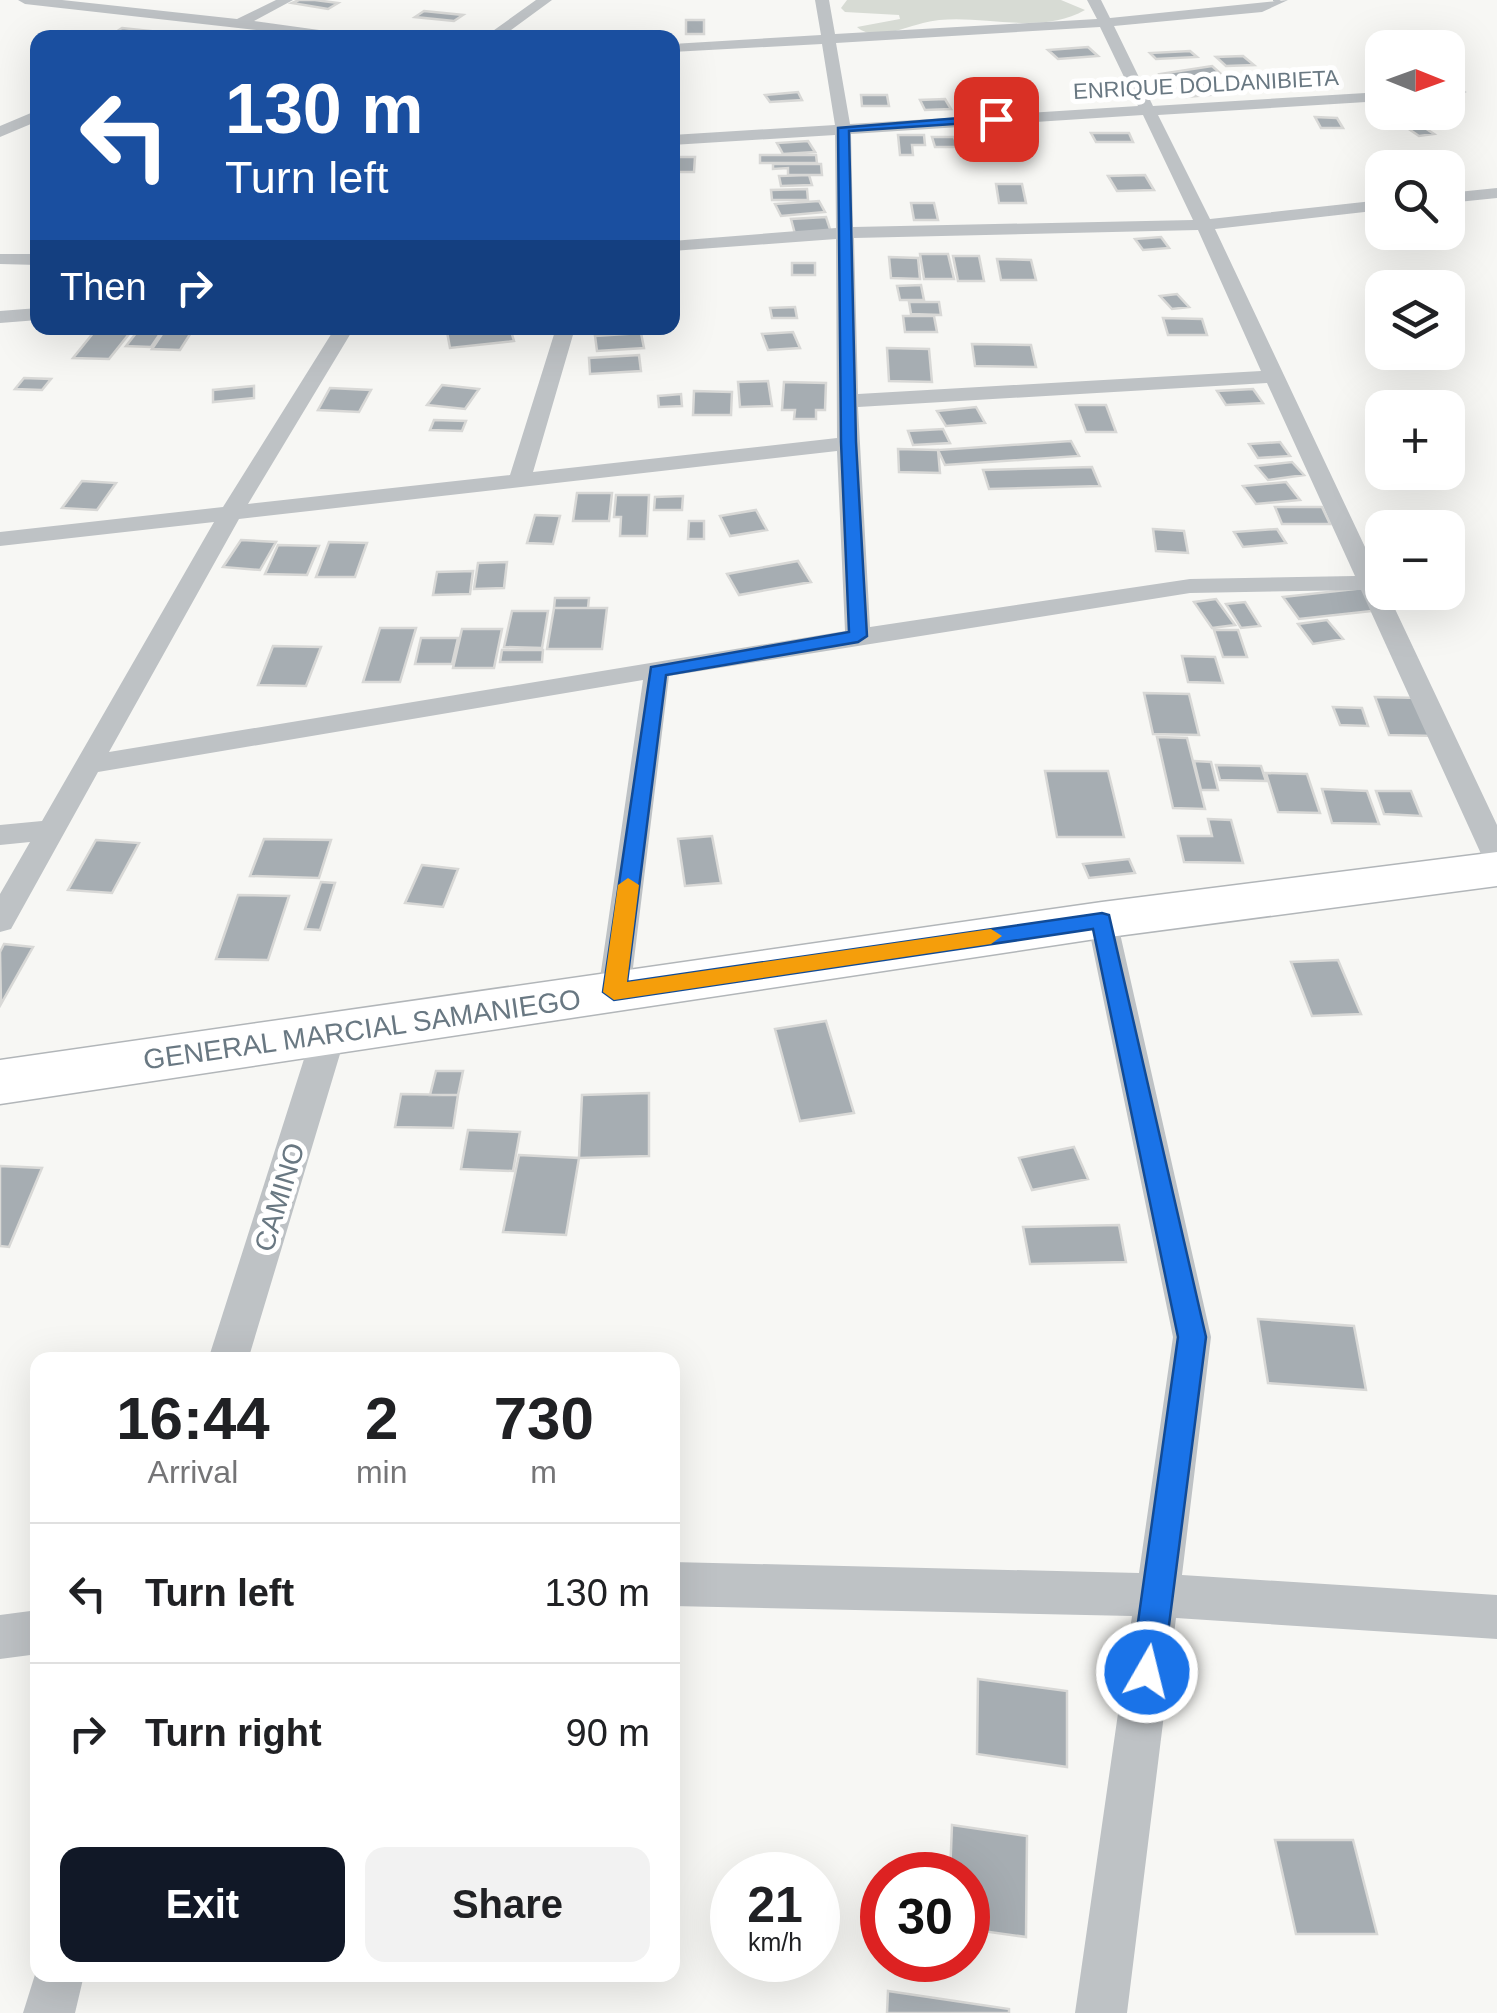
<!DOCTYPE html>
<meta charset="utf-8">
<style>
body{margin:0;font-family:Helvetica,sans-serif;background:#f2f2f2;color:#202124;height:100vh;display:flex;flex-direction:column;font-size:38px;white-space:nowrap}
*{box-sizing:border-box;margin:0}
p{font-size:32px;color:#757577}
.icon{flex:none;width:55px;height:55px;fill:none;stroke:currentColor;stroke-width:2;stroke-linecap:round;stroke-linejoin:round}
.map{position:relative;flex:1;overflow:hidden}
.details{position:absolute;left:30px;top:1352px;width:650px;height:630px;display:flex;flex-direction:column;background:#fff;border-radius:20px;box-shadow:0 10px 40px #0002}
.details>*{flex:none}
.top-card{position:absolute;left:30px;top:30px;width:650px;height:305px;border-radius:20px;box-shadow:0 10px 40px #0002;background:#1a4fa0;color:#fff;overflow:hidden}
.needle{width:65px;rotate:91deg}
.tools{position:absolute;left:1365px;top:30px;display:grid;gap:20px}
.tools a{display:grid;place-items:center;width:100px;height:100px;border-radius:20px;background:#fff;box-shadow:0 10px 40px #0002;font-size:50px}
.speed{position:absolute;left:710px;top:1852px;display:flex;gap:20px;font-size:50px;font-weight:700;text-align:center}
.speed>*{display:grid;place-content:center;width:130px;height:130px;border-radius:50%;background:#fff;box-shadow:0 10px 40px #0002;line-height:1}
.speed small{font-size:25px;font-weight:400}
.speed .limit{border:15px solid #d22;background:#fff;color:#111}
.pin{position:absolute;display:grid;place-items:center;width:85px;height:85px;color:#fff;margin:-42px;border-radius:20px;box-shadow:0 5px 15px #0006}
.me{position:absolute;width:110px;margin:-55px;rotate:8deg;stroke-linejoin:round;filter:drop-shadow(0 0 8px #0008)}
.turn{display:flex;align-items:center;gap:35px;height:210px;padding:0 30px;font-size:45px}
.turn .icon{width:130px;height:130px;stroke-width:2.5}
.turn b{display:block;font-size:70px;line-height:85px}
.then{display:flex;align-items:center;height:95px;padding:0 30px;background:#0003;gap:20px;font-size:38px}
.eta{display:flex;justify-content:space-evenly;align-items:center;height:170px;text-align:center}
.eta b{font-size:60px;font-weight:700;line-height:70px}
.action{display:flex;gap:20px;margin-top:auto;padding:20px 30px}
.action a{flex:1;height:115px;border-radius:20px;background:#111827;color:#fff;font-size:40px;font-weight:700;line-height:115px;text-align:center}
.action a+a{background:#f2f2f2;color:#202124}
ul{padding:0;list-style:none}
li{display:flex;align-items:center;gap:30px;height:140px;padding:0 30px;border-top:2px solid #e0e0e0}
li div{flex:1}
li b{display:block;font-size:38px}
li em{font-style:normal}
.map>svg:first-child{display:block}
.green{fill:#d7dbd4}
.building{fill:#a6adb2;stroke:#d8d8d6;stroke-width:2.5}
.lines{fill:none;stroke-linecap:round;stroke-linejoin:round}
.primary-casing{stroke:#b2b6b9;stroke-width:3}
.lane{fill:#bec2c5;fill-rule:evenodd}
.street{fill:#bec2c5;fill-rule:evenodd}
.primary{fill:#fff;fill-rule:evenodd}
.route{fill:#1a73e8;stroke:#114b97;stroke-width:2.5}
.slow{fill:#f59e0b}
.labels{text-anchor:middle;stroke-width:10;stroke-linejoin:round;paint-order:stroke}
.far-street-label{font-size:22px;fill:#697882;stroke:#fff}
.street-label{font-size:28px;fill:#697882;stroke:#fff}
</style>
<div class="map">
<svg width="1497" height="2013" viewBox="0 0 1497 2013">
<rect width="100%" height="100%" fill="#f7f7f4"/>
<path class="green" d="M847,0H1061L1085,10C1037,38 973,10 923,23C903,28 874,42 857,27L900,19L899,15L845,12L841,8Z"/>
<path class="building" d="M299,0H315L338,3L328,9L292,3Z
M424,11L463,15L454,21L415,17Z
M686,20H704V34H686Z
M122,28L160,32L151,37L113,34Z
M1088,47L1098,56L1058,59L1048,50Z
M1190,51L1197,57L1156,59L1150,53Z
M1243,56L1254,65L1226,66L1216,57Z
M1212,66L1220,73L1167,80L1160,74Z
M1209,85L1220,94L1186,97L1176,88Z
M798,92L802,100L770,102L765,95Z
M861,95H887L889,106H862Z
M945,99L951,109L925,110L920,100Z
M1315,117L1337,118L1343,128H1321Z
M1413,120L1434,134L1419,136L1397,121Z
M1091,133H1129L1133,142H1096Z
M898,135H924L925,145H912L913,155H900Z
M932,137H954L958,147H935Z
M808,141L815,152L783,154L777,143Z
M760,155H816L817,163H760Z
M672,157H695L694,172H672Z
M773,164H821L822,175H788V168L773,169Z
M809,175L812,185L781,186L779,176Z
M1145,175L1154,190L1117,191L1108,176Z
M996,184H1022L1026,203H999Z
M807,189L808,200H772L771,190Z
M819,201L825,212L781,216L775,204Z
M911,203H934L938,220H914Z
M826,217L831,232L795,234L791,219Z
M1161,237L1169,248L1143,250L1135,239Z
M920,254H948L954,279H924Z
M953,256H979L984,281H958Z
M889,257L918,258L920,279L891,278Z
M997,259L1031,260L1036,280H1001Z
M792,263H815V275H792Z
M921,285L924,300H900L897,286Z
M1177,294L1189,307L1172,309L1160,296Z
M909,302H939L941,315L911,314Z
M795,307L797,318H772L770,308Z
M903,316H934L937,332H905Z
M1163,318L1202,319L1207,335H1168Z
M140,328H164L151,347L126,346Z
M166,328H194L180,350L152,349Z
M510,328L514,341L450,348L447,332Z
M94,332L129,334L109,359L73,358Z
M793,332L800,348L768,350L762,334Z
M641,333L644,348L597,351L595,336Z
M972,344L1031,345L1036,367L975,366Z
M887,348L929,349L932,382L889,381Z
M639,355L641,371L590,374L589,358Z
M24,378L51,379L42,390L15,389Z
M768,381L772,406L740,407L738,382Z
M784,382L826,383L825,410H816V419H794L795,410H782Z
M442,385L479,389L465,409L427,405Z
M254,386V398L213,402V390Z
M330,388L371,390L359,412L318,410Z
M1253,389L1263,403L1226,405L1217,391Z
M694,391L732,392L731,415H693Z
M681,394L682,406L659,407L658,396Z
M1076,405H1106L1116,432H1086Z
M976,407L985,423L946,426L937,411Z
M434,420L466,421L462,431L430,430Z
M943,429L950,443L913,445L908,431Z
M1071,441L1079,456L945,465L938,450Z
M1280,442L1290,456L1258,458L1249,444Z
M898,449L938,450L940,473L899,472Z
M1292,462L1304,475L1268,480L1256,466Z
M1092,467L1100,486L989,489L983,470Z
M82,481L116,483L97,510L62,508Z
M1286,482L1300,500L1256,504L1243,486Z
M577,493H612L609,521H573Z
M616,495H649L647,536H620L621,517H614Z
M683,496L682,510H654L655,497Z
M1275,507H1322L1330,524H1282Z
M756,510L767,530L730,536L720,516Z
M535,515L560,516L553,544L527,543Z
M689,521H704V539H688Z
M1153,529L1184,531L1188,553L1156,551Z
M1277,529L1286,543L1243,547L1234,532Z
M241,540L276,542L260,570L223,567Z
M329,542L367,543L355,577H316Z
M278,545L319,546L307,575L265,574Z
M798,561L811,582L739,595L727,574Z
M507,562L504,588L474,589L478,563Z
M473,571L470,594L433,595L437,572Z
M1364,588L1381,610L1299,619L1283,597Z
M555,598H589L588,608H554Z
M1216,599L1235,625L1212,628L1194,602Z
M1245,602L1260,626L1241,628L1226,604Z
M554,608H607L602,649H547Z
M512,611H548L542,648L504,647Z
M1327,620L1343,639L1313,644L1298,624Z
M380,628H416L400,682H363Z
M462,629H502L494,668H453Z
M1214,630H1238L1247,657H1223Z
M421,638H458L452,664H415Z
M273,646L321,647L306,686L258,685Z
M502,650H543L542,662H500Z
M1182,656L1215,657L1223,683L1188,682Z
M1144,693L1189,694L1199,735L1153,734Z
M1375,697L1420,698L1436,736L1389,735Z
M1333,707L1362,708L1368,726L1340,725Z
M1157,737L1187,738L1205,809L1173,808Z
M1194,761L1211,762L1218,790H1201Z
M1216,765L1261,766L1266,781L1220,780Z
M1045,771H1108L1124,837H1057Z
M1266,773L1307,774L1320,813L1278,812Z
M1322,789L1367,791L1379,824L1332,823Z
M1376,791H1411L1421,816L1384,814Z
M1208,819L1231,820L1243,863L1184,862L1178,836H1212Z
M712,836L721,883L685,886L678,839Z
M264,839L331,840L319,878L250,876Z
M96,840L139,843L112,893L68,890Z
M1129,859L1135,873L1089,878L1083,864Z
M422,865L458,869L443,907L405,903Z
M321,882L335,883L320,930L305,929Z
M238,895L289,896L268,960L216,959Z
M4,944L33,947L1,1004L0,952Z
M1338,960L1361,1014L1312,1016L1291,962Z
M826,1021L854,1113L800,1121L775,1029Z
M436,1071H463L458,1095H430Z
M649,1093V1156L579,1158L582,1095Z
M401,1094L458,1095L453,1128L395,1127Z
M468,1130L520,1132L513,1171L461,1169Z
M1074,1147L1088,1179L1032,1190L1019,1158Z
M519,1155L579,1158L566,1235L503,1232Z
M0,1166L42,1168L9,1247L0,1246Z
M1119,1225L1126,1262L1030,1264L1023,1227Z
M1258,1319L1354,1326L1366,1390L1268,1383Z
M978,1679L1067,1691V1767L977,1754Z
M952,1825L1027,1836L1026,1937L968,1929V1875H950Z
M1275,1840H1353L1377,1934H1296Z
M888,1991L1009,2009V2013H887Z"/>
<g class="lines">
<defs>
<path id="primary" d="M1497,852V886L1102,938L0,1104V1060L1102,902Z"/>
</defs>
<use href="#primary" class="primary-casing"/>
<path class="lane" d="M1281,0L1277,3L1273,1V0Z"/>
<path class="street" d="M18,0H62L237,19L276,0H293L254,21L377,38H327L25,4Z
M536,0H552L500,38H483Z
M815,0H829L835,34L1097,19L1087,0H1101L1110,18L1288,0L1262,12L1114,26L1153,106L1382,92V101L1158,115L1210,219L1382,200V210L1215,229L1382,583V592H1387L1497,825V866L1487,863L1482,856L1361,590L1190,593L669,676L630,992L625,1001L614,1004L603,1001L598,992L643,680L98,772L11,929L0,932V894L30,842L0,845V825L42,821L214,522L0,546V532L223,507L335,328H354L248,504L510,475L556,328H575L533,472L837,438L836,239L672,251V241L836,228L835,135L672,145V135L835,125L822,44L672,52V44L821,35ZM1100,27L1138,106L850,124L836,43ZM1143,115L1193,220L853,227L851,134ZM1198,230L1261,371L858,394L854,238ZM1267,383L1355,576L1190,579L870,627L858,407ZM837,451L845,631L109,752L239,519Z
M1448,87L1467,92L1448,97Z
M38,110V121L0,137V126Z
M1497,188V198L1448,203V193Z
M0,254H38V265L0,264Z
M38,308V320L0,323V311Z
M1102,909L1113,912L1117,920L1211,1337L1182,1575L1497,1595V1639L1176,1618L1127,2013H1075L1132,1616L672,1606V1562L1139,1573L1173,1337L1087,920L1091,912Z
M329,1021L341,1025L346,1034L248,1360H208L312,1034L317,1025Z
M38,1610V1654L0,1659V1615Z
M38,1965V1975H84L75,2013H23Z"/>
<use href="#primary" class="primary"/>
</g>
<path class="route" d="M996,115L1000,121L849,131L856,442L867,636L858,642L666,675L627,982L1102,913L1109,915L1206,1337L1163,1672L1158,1683L1147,1687L1136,1683L1131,1672L1178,1337L1093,929L614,1000L603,992L651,667L849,632L841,442L838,128Z"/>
<path class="slow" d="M628,878L639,885L627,982L991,929L1002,936L991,944L614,1000L603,992L618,885Z"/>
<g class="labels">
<g class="far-street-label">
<text transform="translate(1206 84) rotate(-3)" y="8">ENRIQUE DOLDANIBIETA</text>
</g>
<g class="street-label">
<text transform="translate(362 1029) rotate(-8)" y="10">GENERAL MARCIAL SAMANIEGO</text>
<text transform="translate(279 1197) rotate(-73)" y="10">CAMINO</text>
</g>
</g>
</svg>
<div class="tools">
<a><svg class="needle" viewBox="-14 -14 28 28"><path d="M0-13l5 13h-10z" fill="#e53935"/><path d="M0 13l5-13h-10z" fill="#757577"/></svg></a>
<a><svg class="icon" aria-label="search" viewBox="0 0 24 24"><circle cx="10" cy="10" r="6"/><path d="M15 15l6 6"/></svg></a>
<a><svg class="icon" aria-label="layers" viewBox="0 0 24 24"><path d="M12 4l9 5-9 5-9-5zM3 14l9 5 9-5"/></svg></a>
<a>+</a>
<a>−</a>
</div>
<div class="speed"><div>21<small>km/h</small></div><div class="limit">30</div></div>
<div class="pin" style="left:996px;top:119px;background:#d93025"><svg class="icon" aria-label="arrive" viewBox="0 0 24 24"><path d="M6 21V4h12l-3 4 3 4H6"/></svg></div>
<svg class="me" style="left:1147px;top:1672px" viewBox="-20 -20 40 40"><circle r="17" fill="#1a73e8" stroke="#fff" stroke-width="3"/><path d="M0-11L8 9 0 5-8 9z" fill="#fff"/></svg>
<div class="top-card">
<div class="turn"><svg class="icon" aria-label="left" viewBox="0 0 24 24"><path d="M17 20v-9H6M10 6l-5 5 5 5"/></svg><div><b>130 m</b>Turn left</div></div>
<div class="then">Then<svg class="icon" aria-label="right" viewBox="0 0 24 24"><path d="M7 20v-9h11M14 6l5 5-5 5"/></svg></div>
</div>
<section class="details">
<div class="eta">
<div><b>16:44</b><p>Arrival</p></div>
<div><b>2</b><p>min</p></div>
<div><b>730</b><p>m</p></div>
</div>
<ul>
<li><svg class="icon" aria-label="left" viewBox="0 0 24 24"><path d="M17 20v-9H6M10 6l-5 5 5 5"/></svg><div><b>Turn left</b></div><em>130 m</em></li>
<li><svg class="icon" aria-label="right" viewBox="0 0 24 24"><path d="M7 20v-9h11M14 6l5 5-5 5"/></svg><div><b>Turn right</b></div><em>90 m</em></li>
</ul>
<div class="action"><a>Exit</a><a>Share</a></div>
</section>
</div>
